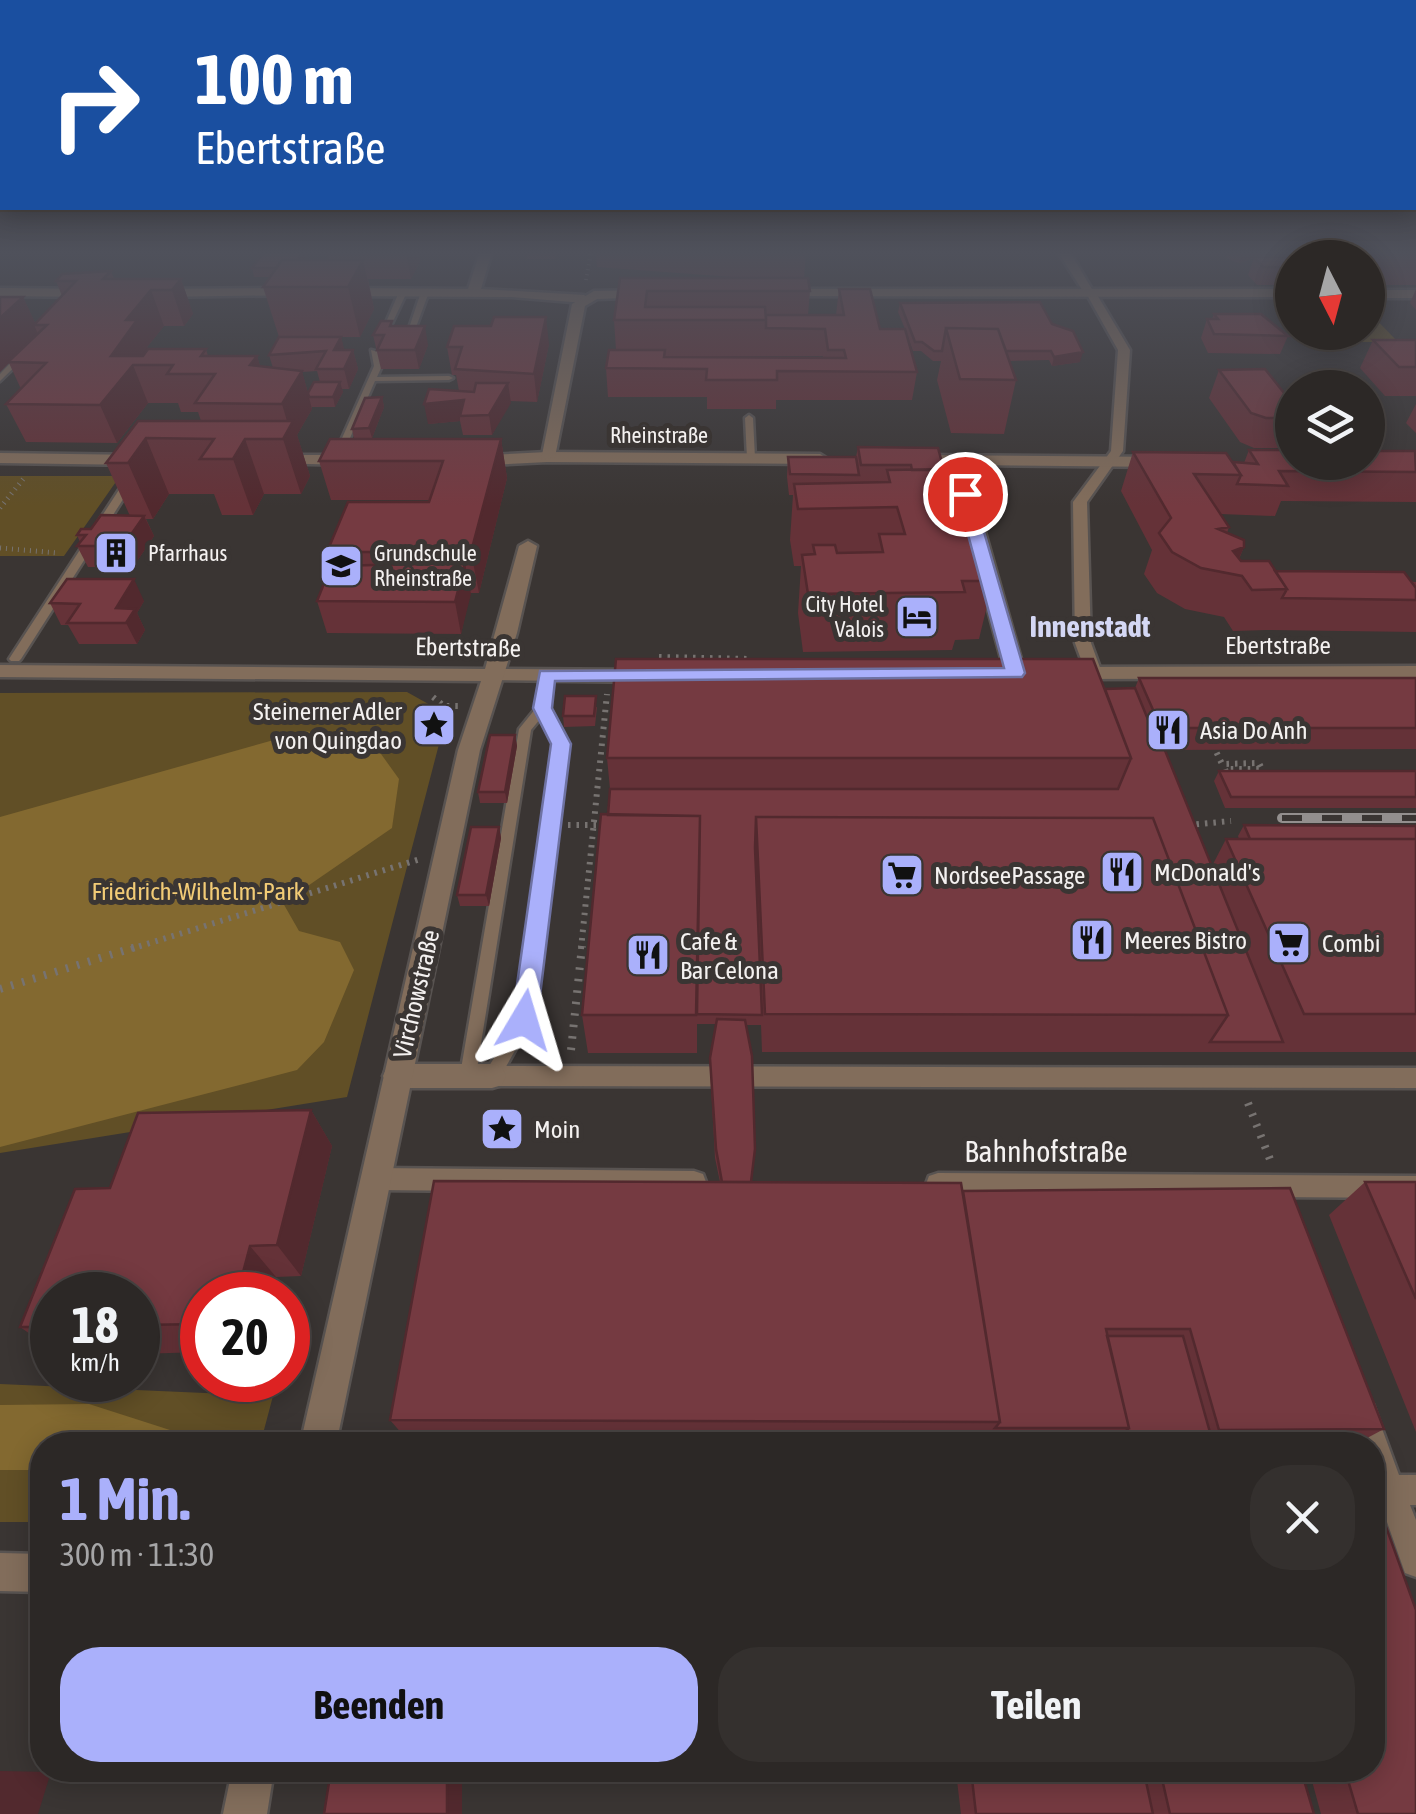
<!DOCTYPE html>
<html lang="de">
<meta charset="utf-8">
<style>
body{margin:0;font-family:"Asap Condensed",sans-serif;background:#34302e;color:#f1f3f6;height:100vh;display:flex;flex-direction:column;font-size:38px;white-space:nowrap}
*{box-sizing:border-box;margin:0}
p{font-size:32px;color:#a6a6a7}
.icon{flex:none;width:55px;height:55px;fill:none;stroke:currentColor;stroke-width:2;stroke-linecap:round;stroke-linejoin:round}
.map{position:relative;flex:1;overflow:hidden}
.drawer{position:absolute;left:30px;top:1432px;width:1355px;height:350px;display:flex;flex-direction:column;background:#2c2826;border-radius:40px;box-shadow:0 5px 25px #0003,0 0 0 2px #484443}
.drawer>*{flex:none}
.banner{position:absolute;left:0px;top:0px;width:1418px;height:210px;box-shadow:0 5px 25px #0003,0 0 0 2px #484443;background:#1a4fa0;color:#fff;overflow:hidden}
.needle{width:65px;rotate:174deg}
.tools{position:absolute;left:1275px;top:240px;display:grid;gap:20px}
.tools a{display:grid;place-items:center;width:110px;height:110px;border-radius:50%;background:#2c2826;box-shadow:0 5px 25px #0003,0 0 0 2px #484443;font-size:50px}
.speed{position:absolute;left:30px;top:1272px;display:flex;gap:20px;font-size:50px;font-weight:700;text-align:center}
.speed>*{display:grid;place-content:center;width:130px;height:130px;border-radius:50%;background:#2c2826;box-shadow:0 5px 25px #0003,0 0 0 2px #484443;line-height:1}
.speed small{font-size:25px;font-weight:400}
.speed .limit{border:15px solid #d22;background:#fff;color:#111}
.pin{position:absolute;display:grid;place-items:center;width:85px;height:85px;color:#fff;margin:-42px;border:5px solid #fff;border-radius:50%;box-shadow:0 2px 10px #0007}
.me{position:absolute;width:110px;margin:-55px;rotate:7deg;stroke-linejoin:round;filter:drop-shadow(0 0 8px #0008)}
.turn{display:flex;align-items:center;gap:35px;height:210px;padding:0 30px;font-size:45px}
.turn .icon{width:130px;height:130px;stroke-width:2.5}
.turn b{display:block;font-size:70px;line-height:85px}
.round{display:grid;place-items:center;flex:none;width:105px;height:105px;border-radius:40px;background:#34302e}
.summary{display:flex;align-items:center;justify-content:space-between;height:170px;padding:0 30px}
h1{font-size:60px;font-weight:700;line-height:75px;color:#aab0fb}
.action{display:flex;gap:20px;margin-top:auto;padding:20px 30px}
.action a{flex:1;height:115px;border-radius:40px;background:#aab0fb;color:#111;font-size:40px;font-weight:700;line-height:115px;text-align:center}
.action a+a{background:#34302e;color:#f1f3f6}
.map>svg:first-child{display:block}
.green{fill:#614f26}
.forest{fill:#836930}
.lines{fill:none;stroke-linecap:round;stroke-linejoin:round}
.service-casing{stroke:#585351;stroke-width:5}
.pedestrian-casing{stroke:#585351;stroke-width:5}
.minor-casing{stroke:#585351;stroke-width:5}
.tertiary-casing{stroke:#585351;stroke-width:5}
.path-far3{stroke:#777371;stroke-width:4;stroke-dasharray:1 4;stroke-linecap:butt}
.path-far2{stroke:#777371;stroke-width:5;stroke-dasharray:1 5;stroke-linecap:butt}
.path-far1{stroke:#777371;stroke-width:6;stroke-dasharray:2.5 6;stroke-linecap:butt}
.path{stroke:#777371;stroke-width:8;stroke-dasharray:2.5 9;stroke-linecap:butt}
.service{fill:#826d5b;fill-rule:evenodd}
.pedestrian{fill:#826d5b;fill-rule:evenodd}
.minor{fill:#826d5b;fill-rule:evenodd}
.tertiary{fill:#826d5b;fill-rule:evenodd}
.rail-casing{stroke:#938f8e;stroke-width:10}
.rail{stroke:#3a3533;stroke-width:6;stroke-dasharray:20;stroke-linecap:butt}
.wall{fill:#653238;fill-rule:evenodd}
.shaded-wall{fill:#52292e}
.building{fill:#753a41;stroke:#52292e;stroke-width:2.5}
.route{fill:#aab0fb;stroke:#6e72a3;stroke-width:2.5}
.labels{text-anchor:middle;stroke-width:10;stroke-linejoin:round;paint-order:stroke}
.far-street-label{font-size:22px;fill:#f4f1f0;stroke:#3a3533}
.far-poi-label{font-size:22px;fill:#f4f1f0;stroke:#3a3533;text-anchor:start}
.street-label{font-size:25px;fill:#f4f1f0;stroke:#3a3533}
.poi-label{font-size:25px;fill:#f4f1f0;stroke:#3a3533;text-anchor:start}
.park-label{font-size:25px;fill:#f2cb76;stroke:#3a3533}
.far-district-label{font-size:30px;font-weight:bold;fill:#d4d7f4;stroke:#3a3533}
.near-street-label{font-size:30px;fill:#f4f1f0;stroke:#3a3533}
</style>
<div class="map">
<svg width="1416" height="1814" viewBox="0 0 1416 1814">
<rect width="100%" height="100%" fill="#3a3533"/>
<path class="green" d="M1368,311L1398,342H1301L1293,333L1368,332Z
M0,476H120L64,556H0Z
M407,692L432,706L444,725L347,1097L0,1153V693Z
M0,1384L273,1396L260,1445H42V1522H0Z"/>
<path class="forest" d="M306,731L376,747L399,779L392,828L283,903L299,931L340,942L354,970L324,1042L297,1070L0,1147V817Z
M89,1404L198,1439V1445H42V1470H0V1405Z"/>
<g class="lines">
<defs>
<path id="service" d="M403,290L407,292L388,332L381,334L399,292Z
M425,290L429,292L412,338L405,340L421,292Z
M371,350L378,352L382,366L377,377L449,376L453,378L449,380L375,381L343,454L336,456L335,454L374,366Z
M21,352L28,354L0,381V374Z
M749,415L753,418L755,458L751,461L747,458L745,418Z
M131,476L136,479L21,659L19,661H11L9,659L126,479Z
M546,672L552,676L548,709L567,744L532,1020L498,1081L492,1083L486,1081L484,1076L486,1071L518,1019L555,744L541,718L531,730L476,1075L474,1080L468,1082L462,1080L460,1075L519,729L536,708L540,676Z"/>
<path id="pedestrian" d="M1091,290L1096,293L1130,350L1123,451L1087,502L1091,643L1102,673L1094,678L1086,673L1075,643L1073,502L1111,451L1118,350L1086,293Z
M492,1066L1416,1068V1088L492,1086L484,1083L481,1076L484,1069Z
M376,1168L694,1171L703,1174L706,1182L703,1190L694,1193L376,1190L367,1187L364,1179L367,1171Z
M938,1173L1416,1176V1198L938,1195L929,1192L926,1184L929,1176Z
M1363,1400L1373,1404L1399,1475H1416V1505H1410L1416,1520V1577L1405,1573L1381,1505H1372V1445H1360L1349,1414L1353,1404Z"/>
<path id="minor" d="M480,252H492L481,289L584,295L590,299L584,303L512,297L340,296L334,292L340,288L468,289Z
M1058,252H1070L1096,296H1086Z
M0,288L95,289L101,293L95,297L0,296Z
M295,288L300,295L155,297L149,293L155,289Z
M547,452L820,454L828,459L820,464L547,462L470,466L462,461L470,456Z
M0,453L140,455L148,460L140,465L0,463Z
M270,455H355L363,460L355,465L264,463V457Z
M910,455L1165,457L1173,462L1165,467L966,465L1025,673L1015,679L1005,673L949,465L904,463L902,460Z
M1416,666V678L1067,679L1057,673L1067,667Z
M492,669L647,670L657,676L647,682L485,680L482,675Z
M397,1064H492L502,1067L506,1076L502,1085L492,1088H397L387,1085L383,1076L387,1067Z
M0,1553L42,1554V1592L0,1591Z"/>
<path id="tertiary" d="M775,289H1292V297L770,296Z
M655,290L650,297L597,299L585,306L555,457L541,460L572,304L594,291Z
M1368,290H1416V298H1368Z
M528,541L537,546L517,633L480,750L336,1445H300L458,750L481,681L0,677V665L485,669L519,546Z
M232,1770H274L267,1814H223Z"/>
</defs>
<use href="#service" class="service-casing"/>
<use href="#pedestrian" class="pedestrian-casing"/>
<use href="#minor" class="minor-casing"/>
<use href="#tertiary" class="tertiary-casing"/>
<path class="path-far3" d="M586,280L591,252"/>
<path class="path-far2" d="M0,508L24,478
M0,548L58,553"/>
<path class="path-far1" d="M659,657L751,659
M433,697L444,706H458
M1213,745L1222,764L1259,763L1262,769H1225L1227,775
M568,825H596
M1188,825L1231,821
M131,949L420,859
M581,949L607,694"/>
<path class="path" d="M0,989L139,946
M571,1050L582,946
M1248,1103L1271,1162"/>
<use href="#service" class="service"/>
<use href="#pedestrian" class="pedestrian"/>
<use href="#minor" class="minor"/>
<use href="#tertiary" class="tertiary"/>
<defs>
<path id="rail" d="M1282,818H1416"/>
</defs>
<use href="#rail" class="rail-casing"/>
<use href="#rail" class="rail"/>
</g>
<path class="wall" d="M327,252H418L420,262L411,279H368L374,309L360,337H341L344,350H353L358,369L349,389H342L343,392L335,407H312V409L297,435L310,476L301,494H264L253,515H222L214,494H169L153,519H146L154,536L133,567H88L77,546L80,542L77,535L130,516L106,463L138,421H201L198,412H181L178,403H148L117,443L26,442L6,404L21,389L9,363L0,372V297H23L35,323L62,296L56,281L111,271L114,279H181L193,314L184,326H164L147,347L148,349H206L208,356H257L260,366L273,368L269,355L279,337L263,287L270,277H254L252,268L305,260H329ZM317,371L320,382L308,393L302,372Z
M527,252H557L555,259H527Z
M596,252H806L804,278H746L597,267Z
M1228,252H1270L1256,257H1305L1307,252H1416V285H1368V258H1292V285H1257L1248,275L1254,258L1239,263L1226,258Z
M620,278L810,291L808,315H836L839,289L880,329H905L898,312L900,303L1052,324L1080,362L1052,366L1049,360L1009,361L1016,380L1004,434L951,433L937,380L941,361H933L921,351H913L906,332L917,372L912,400H776V409H707V397H608L606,368L616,350L614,320ZM665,356H823V358L665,357Z
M1416,289V310L1410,303Z
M1214,314L1288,336L1280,354L1208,353L1201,338L1207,319H1212Z
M394,326L428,345L419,369H381L373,335Z
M1373,340H1416V396H1385L1360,368Z
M549,344L537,402L510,401L492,435H463L460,421L428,424L459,391L456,375H452L447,347Z
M1219,370L1288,398H1292V448H1254L1240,442L1209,398Z
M382,397L384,407L372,438L354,439L352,429Z
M1416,404V433L1406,423Z
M501,439L507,478L479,593H470L461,634L327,633L317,601L331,566L327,552L429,502L430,500H331L319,461Z
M858,447L944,470L993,581L979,639L955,640L952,650L803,652L798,613L801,566H794L790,540L793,495H789L787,477L788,457H856Z
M1249,450L1416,452V502L1281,501L1275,516L1220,514L1229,527L1227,533L1244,547L1239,559L1241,561L1275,571L1416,582V632L1267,630L1233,631L1224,617L1185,609L1157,593L1144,574L1152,550L1121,491L1133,452L1244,463Z
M144,601L137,613L145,630L137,644H79L68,625H61L50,603Z
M1139,678H1416V749L1165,750L1212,866L1226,839H1239L1238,836L1244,825L1416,826V1052H762L761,1025H746L751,1182L963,1191L1384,1429L1354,1445L410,1443L390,1420L720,1182L715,1158L710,1068L716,1024H697V1053H588L582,1015L610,789L607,758L1105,689L1135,688Z
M597,707L595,726L564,727L563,716Z
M515,735L517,746L507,803H480L478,792Z
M1219,771H1416V808H1225L1214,781Z
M499,827L501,838L489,906H460L457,895Z
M311,1110L332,1146L301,1276L276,1277L202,1295V1352L138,1354V1295H52V1349L20,1327L110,1188Z
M1365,1182H1416V1432L1329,1215Z
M886,1770H1301L1314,1814H961L956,1772Z
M1309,1770H1372L1416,1814H1321Z"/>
<path class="shaded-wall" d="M302,252H310L293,277L291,268Z
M406,252H418L420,262L411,279Z
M1247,252H1270L1239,263L1242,254Z
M363,260L374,309L360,337L348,287Z
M181,279L193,314L184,326L172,290Z
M151,290L164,326L147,347L151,356L133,365L148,403L117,443L100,405L111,356L126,320Z
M23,297L36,325H34L38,334L0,372V318Z
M546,317L549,344L537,402L534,374Z
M425,326L428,345L419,369L415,350Z
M341,337L346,356L334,350Z
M353,350L358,369L349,389L344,369Z
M1083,352L1080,362L1052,366L1054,357Z
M257,356L268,394L250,365Z
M302,371L312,409L297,435L310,476L301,494L283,439L289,428L282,404Z
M340,382L343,392L335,407L333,397Z
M508,383L511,403L492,435L489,415Z
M382,397L384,407L372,438L369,428Z
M464,400L460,416V421L428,424L424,404Z
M146,438L169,494L153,519L128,463Z
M245,439L264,494L253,515L233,459Z
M501,439L507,478L479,593L471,552Z
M144,516L154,536L133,567L123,546Z
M1244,547L1232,574L1233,551Z
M465,563L471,594L461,634L455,602Z
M134,579L144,601L137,613L145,630L137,644L126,623L116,608Z
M515,735L517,746L507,803L505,792Z
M499,827L501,838L489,906L486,895Z
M311,1110L332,1146L301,1276L277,1245Z
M250,1246L276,1277L271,1295H237Z
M447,1770H462V1814H447Z
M0,1771L51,1772L38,1814H0Z"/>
<path class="building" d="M264,252H302L297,260H282L276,268H252Z
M1254,257H1305L1306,258H1292V267H1263Z
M282,260H363L348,287H263Z
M111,271L103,279H181L172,290H151L126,320H137L111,356H143L148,349H206L201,356H257L250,365L302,371L282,404L195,403L215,374H167L173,365H133L100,405L6,404L46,363L8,362L47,325H34L76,281H56L62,274Z
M620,278H808L810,291H647L645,307H765L766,320H614Z
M839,289H870L880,329H905L917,372L777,371V380H706L707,369L606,368L609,350H665L664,357L846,358L844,350H828L825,329L766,328V315H844Z
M0,297H23L0,318Z
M1040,302L1052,324L1073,331L1083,352L1054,357L1051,351H1006L998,329L946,328L942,351H934L922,342H915L900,303Z
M1214,314H1261L1288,336L1214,334L1207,319H1218Z
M494,317H546L534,374L455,369L462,347H447L454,326H491Z
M381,321H392L390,326H425L415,350H377L384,335H373Z
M946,328L998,329L1016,380L960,379Z
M279,337H341L334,350H353L344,369H316L326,351L269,355Z
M1373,340H1416V367H1399Z
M1265,369L1288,398H1292V418H1266L1251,413L1219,370Z
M314,382H340L333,397H309L308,393Z
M476,383H508L489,415L460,416L464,400L424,404L429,389L474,392Z
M382,397L369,428L352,429L365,398Z
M138,421H293L283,439H245L233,459H200L214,439L146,438L128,463H106Z
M330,439H501L471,552H327L348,502H429L443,461H319Z
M858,447L938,448L944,470H912L911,465H861Z
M1249,450H1292V462H1368V451H1415L1416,472L1279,471L1288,486L1237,484L1241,475L1233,462L1258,464Z
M1133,452L1226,453L1241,475L1194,474L1229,527L1218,529L1244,540V547L1233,551L1241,561H1269L1287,589L1252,590L1242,576L1201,568L1172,552L1159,533L1171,518Z
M788,457H856L859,475L790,474Z
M954,469L993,581H962L965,592L808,594L802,555L815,554L813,545H835L837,553L883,552L879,534H905L897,507L798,509L794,484L890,482L887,470Z
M101,515L144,516L123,546H77L86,535H77L81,529H91Z
M465,563L455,602L317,601L331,566Z
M1275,571L1404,572L1416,588V600L1282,598L1287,589Z
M67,579H134L116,608L135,609L126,623H67L80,604L50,603Z
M616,659H1093L1131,758H607Z
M1139,678H1416V728H1161Z
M1135,688L1156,739L1162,743L1283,1042H1210L1228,1015L1153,818L756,817L755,848L762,1015L697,1014L700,816L608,815L610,789H1118L1131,758L1105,689Z
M565,696H596L594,716H563Z
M490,735H515L505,792H478Z
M1219,771H1416V797H1231Z
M601,814L700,816L696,1015H582Z
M756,817L1153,818L1228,1015L765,1014Z
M1244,825L1416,826V839H1250Z
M471,827H499L486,895H457Z
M1226,839H1416V1014H1304Z
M717,1019L745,1020L752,1056L755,1149L751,1182H722L716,1149L710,1058Z
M311,1110L277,1245L250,1246L237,1295H202V1324L138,1325V1295H52V1327H20L75,1189L110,1188L138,1113Z
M434,1181L961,1183L1000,1422L390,1420Z
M1365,1182H1416V1299Z
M1290,1188L1384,1429L1219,1430L1190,1329H1106L1129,1428H995L1000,1422L963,1191Z
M1107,1336H1183L1211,1436L1123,1434L1129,1428Z
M1372,1499H1376L1416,1610V1814H1358L1345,1770H1372Z
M331,1770H447V1814H324Z
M951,1770H1128L1144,1772L1153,1814H976L971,1770Z
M1160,1770H1301L1314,1814H1170Z"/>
<linearGradient id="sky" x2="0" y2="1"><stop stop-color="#201d1c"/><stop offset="0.5" stop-color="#4f515b"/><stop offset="1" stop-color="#4f515b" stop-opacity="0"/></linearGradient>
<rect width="1416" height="506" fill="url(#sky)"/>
<path class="route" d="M965,489L973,494L1025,673L1022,677L555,681L552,708L571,744L537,1020L533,1027H516L512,1020L551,744L533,708L540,671L1004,668L957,494Z"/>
<defs>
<symbol id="building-square" viewBox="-11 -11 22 22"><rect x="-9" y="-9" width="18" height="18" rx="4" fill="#aab0fb" stroke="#3a3533"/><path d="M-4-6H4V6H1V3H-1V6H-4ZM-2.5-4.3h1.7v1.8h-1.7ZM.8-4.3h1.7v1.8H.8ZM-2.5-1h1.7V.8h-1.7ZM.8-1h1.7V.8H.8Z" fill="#111"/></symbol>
<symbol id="school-square" viewBox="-11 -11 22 22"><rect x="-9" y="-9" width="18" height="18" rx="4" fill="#aab0fb" stroke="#3a3533"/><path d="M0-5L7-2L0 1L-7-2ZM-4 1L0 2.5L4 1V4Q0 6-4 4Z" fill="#111"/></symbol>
<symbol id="hotel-square" viewBox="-11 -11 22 22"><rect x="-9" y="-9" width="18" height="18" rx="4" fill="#aab0fb" stroke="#3a3533"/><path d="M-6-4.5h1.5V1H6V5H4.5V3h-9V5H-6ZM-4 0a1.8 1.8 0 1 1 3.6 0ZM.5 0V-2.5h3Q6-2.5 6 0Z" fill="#111"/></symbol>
<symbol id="sight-square" viewBox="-11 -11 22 22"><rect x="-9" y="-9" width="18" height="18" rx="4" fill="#aab0fb" stroke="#3a3533"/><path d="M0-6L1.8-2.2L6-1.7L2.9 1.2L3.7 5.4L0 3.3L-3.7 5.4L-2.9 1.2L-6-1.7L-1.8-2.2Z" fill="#111"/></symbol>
<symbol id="restaurant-square" viewBox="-11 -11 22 22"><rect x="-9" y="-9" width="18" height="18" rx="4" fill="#aab0fb" stroke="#3a3533"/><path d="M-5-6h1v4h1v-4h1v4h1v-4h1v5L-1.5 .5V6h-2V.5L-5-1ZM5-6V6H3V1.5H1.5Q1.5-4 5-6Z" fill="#111"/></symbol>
<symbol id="supermarket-square" viewBox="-11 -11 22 22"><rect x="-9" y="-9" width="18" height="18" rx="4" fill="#aab0fb" stroke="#3a3533"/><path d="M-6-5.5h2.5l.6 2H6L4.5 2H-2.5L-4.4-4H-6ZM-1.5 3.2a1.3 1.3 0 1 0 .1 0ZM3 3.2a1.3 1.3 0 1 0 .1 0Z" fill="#111"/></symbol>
</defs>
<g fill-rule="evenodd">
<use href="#building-square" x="91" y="528" width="50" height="50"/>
<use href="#school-square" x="316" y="541" width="50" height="50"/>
<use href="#hotel-square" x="892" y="592" width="50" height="50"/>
<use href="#sight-square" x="409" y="700" width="50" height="50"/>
<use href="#restaurant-square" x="1143" y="705" width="50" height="50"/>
<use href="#restaurant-square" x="1097" y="847" width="50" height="50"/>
<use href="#supermarket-square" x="877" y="850" width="50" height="50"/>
<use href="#restaurant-square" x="1067" y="915" width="50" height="50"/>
<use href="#supermarket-square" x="1264" y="918" width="50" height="50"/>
<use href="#restaurant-square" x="623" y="930" width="50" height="50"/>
<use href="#sight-square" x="477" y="1104" width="50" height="50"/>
</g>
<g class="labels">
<g class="far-street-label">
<text x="659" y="443">Rheinstraße</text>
</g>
<g class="far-poi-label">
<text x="148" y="561">Pfarrhaus</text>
<text x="374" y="561">Grundschule<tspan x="374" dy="25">Rheinstraße</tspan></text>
<text x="884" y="612" text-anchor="end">City Hotel<tspan x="884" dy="25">Valois</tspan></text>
</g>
<g class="street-label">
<text x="1278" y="654">Ebertstraße</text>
<text transform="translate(468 647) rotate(1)" y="9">Ebertstraße</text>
<text transform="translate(416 994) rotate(-77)" y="9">Virchowstraße</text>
</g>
<g class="poi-label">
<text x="402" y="720" text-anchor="end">Steinerner Adler<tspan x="402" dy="29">von Quingdao</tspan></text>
<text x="1200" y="739">Asia Do Anh</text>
<text x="1154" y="881">McDonald's</text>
<text x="934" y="884">NordseePassage</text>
<text x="1124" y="949">Meeres Bistro</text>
<text x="680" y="950">Cafe &amp;<tspan x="680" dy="29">Bar Celona</tspan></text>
<text x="1322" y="952">Combi</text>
<text x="534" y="1138">Moin</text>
</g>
<g class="park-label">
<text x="198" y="900">Friedrich-Wilhelm-Park</text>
</g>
<g class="far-district-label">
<text x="1090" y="637">Innenstadt</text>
</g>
<g class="near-street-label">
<text x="1046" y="1162">Bahnhofstraße</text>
</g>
</g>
</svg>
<div class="tools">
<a><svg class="needle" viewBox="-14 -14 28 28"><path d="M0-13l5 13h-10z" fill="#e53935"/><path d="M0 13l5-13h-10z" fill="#a6a6a7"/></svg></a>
<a><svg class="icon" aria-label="layers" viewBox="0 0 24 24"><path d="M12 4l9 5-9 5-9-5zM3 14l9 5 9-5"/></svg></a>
</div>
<div class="speed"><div>18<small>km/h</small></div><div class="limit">20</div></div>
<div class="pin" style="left:965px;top:494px;background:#d93025"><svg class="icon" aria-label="arrive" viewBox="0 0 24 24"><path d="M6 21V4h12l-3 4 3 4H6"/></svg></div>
<svg class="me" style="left:524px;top:1020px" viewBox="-20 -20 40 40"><path d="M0-17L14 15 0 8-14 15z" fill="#aab0fb" stroke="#fff" stroke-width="4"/></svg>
<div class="banner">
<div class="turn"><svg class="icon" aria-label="right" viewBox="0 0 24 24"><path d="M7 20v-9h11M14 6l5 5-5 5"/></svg><div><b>100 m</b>Ebertstraße</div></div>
</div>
<section class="drawer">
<div class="summary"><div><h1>1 Min.</h1><p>300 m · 11:30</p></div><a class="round"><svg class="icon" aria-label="close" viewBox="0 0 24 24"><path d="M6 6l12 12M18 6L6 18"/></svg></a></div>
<div class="action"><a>Beenden</a><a>Teilen</a></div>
</section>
</div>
